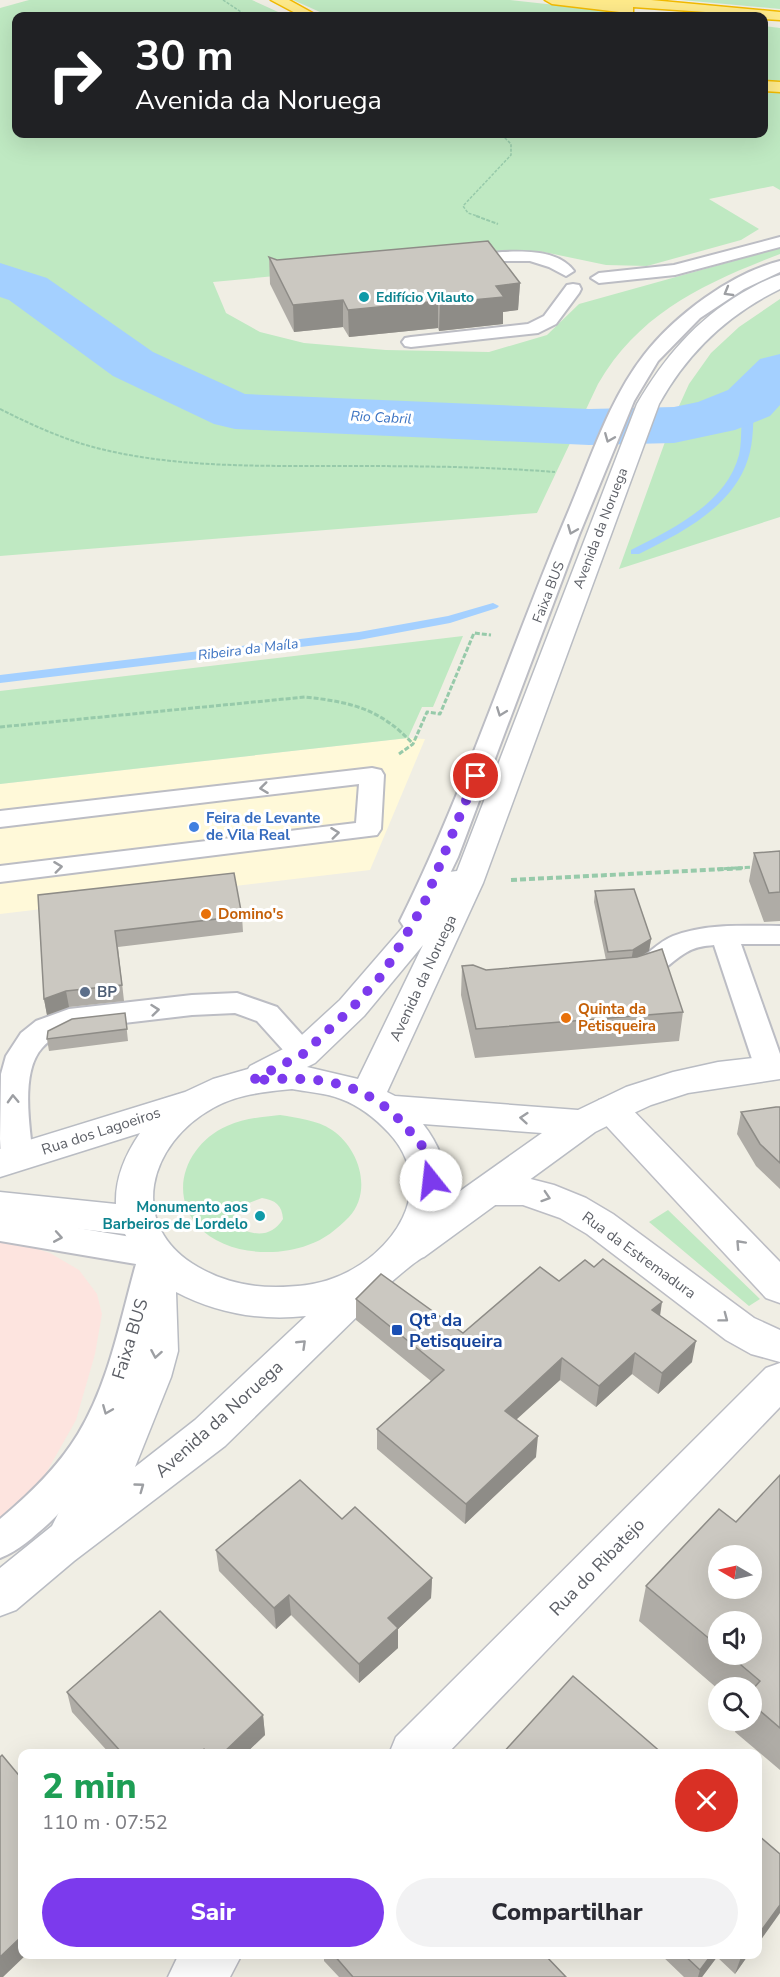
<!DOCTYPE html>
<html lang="pt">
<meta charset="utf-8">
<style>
body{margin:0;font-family:"Nunito Sans",sans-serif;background:#f2f2f3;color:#2b2b33;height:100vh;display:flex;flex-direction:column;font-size:22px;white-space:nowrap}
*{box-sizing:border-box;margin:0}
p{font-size:20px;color:#7c7c81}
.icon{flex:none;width:33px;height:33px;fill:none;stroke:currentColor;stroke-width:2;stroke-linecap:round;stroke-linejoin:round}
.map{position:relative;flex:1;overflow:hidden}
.drawer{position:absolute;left:18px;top:1749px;width:744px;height:210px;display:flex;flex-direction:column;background:#fff;border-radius:12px;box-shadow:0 6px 24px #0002}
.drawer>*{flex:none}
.hud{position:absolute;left:12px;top:12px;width:756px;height:126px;border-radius:12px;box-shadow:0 6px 24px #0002;background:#202124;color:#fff;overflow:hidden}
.needle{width:39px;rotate:279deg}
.fabs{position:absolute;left:708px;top:1545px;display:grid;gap:12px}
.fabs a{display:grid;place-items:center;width:54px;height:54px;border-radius:50%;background:#fff;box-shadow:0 6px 24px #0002;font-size:30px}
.pin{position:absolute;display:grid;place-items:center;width:51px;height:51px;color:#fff;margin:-26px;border:3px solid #fff;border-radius:50%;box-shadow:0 2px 6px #0007}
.me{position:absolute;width:66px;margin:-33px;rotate:344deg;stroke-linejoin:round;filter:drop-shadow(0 0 4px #0008)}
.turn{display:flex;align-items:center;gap:21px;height:126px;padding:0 24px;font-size:27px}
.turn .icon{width:78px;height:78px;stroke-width:2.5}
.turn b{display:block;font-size:42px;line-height:51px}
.round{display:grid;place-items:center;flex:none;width:63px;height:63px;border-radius:32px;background:#f2f2f3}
.summary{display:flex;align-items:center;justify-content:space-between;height:102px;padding:0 24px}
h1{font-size:36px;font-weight:800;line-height:45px;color:#1e9e55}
.action{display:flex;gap:12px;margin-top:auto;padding:12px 24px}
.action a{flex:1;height:69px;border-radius:36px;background:#7c3aed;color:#fff;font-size:24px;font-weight:800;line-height:69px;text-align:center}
.action a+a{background:#f2f2f3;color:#2b2b33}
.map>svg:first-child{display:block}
.commercial{fill:#fff9d9}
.medical{fill:#fde4df}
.green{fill:#bfe9c2;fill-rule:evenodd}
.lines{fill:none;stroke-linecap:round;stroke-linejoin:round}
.stream{fill:#a4d0ff;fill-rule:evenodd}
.river{fill:#a4d0ff;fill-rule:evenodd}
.lane-casing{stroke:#bcbdc4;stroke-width:4}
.street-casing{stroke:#bcbdc4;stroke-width:3}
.secondary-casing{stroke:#b9bcc3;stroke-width:3}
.highway-casing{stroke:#f3bb00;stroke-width:3}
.path-far3{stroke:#97caaa;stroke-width:1.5;stroke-dasharray:3 1.5;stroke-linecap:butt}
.path-far2{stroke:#97caaa;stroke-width:2;stroke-dasharray:4 1.5;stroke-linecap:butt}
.path-far1{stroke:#97caaa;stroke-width:3;stroke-dasharray:5 2;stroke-linecap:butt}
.path{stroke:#97caaa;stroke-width:4;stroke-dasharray:6 3;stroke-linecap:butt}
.lane{fill:#fff;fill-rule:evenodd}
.street{fill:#fff;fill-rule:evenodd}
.secondary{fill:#fff;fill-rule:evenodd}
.highway{fill:#ffeb8b;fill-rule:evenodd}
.wall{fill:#afaca6;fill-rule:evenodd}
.shaded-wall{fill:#8e8c87}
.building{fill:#cbc8c1;stroke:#8e8c87;stroke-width:1.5;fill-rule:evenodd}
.oneway{stroke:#9d9fa3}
.route{stroke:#7c3aed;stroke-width:10;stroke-dasharray:0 18}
.culture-dot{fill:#0f9aa8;stroke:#fff;stroke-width:2}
.shop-dot{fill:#3f7fe0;stroke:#fff;stroke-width:2}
.food-dot{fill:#e8710a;stroke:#fff;stroke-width:2}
.service-dot{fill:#5c6f8a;stroke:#fff;stroke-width:2}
.transit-dot{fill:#1a4fb4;stroke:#fff;stroke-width:2}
.labels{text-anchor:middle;stroke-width:6;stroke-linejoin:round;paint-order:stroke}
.far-culture-label{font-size:14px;font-weight:bold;fill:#0d838f;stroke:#fff;text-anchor:start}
.far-water-label{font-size:14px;font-style:italic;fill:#3c73c2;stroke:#fff}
.far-street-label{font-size:14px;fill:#5c5f66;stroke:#fff}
.shop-label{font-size:15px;font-weight:bold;fill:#366cbe;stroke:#fff;text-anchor:start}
.food-label{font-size:15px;font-weight:bold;fill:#c56008;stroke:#fff;text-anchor:start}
.street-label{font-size:15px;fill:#5c5f66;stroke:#fff}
.service-label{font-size:15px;font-weight:bold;fill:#4e5e75;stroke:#fff;text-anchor:start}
.culture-label{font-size:15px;font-weight:bold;fill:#0d838f;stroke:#fff;text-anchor:end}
.near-transit-label{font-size:18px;font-weight:bold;fill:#164399;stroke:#fff;text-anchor:start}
.near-street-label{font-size:18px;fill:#5c5f66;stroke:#fff}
</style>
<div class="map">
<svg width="780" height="1977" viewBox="0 0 780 1977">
<rect width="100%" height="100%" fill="#f0eee4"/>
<path class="commercial" d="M408,738L425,739L370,870L0,914V784Z"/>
<path class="medical" d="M0,1240H9L50,1253L79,1270L97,1294L102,1314L95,1354L76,1420L41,1482L0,1525Z"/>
<path class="green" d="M29,0H252L287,16H16V134H764V91L780,92V190L773,186L709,199L759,229L741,240L647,266L606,265L539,251L213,282L226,313L260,332L304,343L386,350L489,352L547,335L579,304L780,248V254C705,283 640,312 598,384L537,513L0,556V8Z
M293,0H510L655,16H329Z
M681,0H780V9Z
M764,26L780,28V83L764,82Z
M780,299V517L619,569L674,417L689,384L711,353L739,327Z
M463,636L433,707H422L408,738L0,784V691Z
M280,1115C298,1118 317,1120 332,1130C359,1148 373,1191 349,1217C337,1229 324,1240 308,1245C274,1258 223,1254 198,1226C167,1191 188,1143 227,1126C245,1118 262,1117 280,1115ZM262,1198C275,1200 282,1205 283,1219C273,1235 258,1237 242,1229L237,1218L241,1206Z
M668,1210L760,1299L749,1306L649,1222Z"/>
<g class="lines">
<path class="stream" d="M746,401L754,403C753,421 754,441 748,459C733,507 681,533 639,554H631V550C672,529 726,504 739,455C743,438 739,417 746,401Z
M493,603L499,606L497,608L450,623L359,640L0,683V675L359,632L448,616Z"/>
<path class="river" d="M0,263L47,278L153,352L245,394L589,409L674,407L698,402L728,390L760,359L780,354V405L770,416L735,430L674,443L589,445L235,429L214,424L113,376L9,300L0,297Z"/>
<defs>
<path id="lane" d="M780,237V247L675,275L599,283L591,278L599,273L674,265Z
M502,252C525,251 559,250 574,271L566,276L549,267L530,261H502L462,266L454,261L462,256Z
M780,261V272L744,289L700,318L658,361L634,401L579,535L458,857L424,927L414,930L404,927L400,921C466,788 511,646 569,510C591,458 609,400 644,355C674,316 731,273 780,261Z
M573,284L579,285L581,289L579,293L556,324L538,333L411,347L405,346L402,342L405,338L411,337L528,324L544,316L567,285Z
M372,768L381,770L384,775L381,829L377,835L0,882V866L356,823L359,784L0,827V811Z
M780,926V944H741L780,1054V1076L770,1079L759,1076L755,1068L714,945C704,946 695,947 687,952C664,965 652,989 621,981L617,974L621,967C647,960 652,945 673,936C707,923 744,926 780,926Z
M237,993L277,1007L313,1047L318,1054L313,1061L303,1064L293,1061L257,1021L235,1013L192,1015L73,1029C62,1033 50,1038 42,1048C20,1072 30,1128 33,1157L28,1165L17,1169L6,1165L1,1157L0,1139L1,1074L6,1056L21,1033L36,1021L69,1009L192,995Z
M0,1215L155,1241L167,1245L171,1254C146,1352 126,1453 48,1524C33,1537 19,1551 0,1558V1519C30,1494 58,1467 78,1434C109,1383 120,1321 136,1264L0,1241Z"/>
<path id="street" d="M611,1096L623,1100L780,1262V1303L766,1298L599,1118L593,1109L599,1100Z
M488,1177H523L554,1185L586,1198L613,1214L754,1318L780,1330V1362L751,1354L726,1340L587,1234L560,1218L523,1205H488L475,1201L470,1191L475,1181Z
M780,1363V1407L447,1754H389L396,1737L766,1368Z
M179,1954H242L230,1977H168Z"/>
<path id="secondary" d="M780,275V289C727,315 688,352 659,404L483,883L387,1092L395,1096L578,1110L626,1087L673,1072L718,1062L780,1055V1079L688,1093L651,1105L623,1118L595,1132L424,1257C417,1259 376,1294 373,1301L225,1446L74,1561L16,1610L0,1616V1568L52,1526L59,1512L101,1448L131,1377L138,1351L136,1254L125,1234L0,1220V1192L116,1204C115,1178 125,1155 140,1133L0,1177V1149L185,1092L213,1079L248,1069L250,1066L291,1045L340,1000L404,926L441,873L457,871L637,404C664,358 696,320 742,293C754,286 767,279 780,275ZM423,945L358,1079L307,1067L315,1063L364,1016ZM292,1089C308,1092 326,1093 341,1099C360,1106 375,1118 389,1133C440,1188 393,1256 334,1278C316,1285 295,1287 276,1287C248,1287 222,1281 198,1267C125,1225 149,1143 213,1108C238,1094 264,1092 292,1089ZM423,1124L542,1133L446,1201C450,1173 441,1147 423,1124ZM176,1292C216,1313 260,1321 306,1316L195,1420L135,1467L171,1377L178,1351Z"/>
<path id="highway" d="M271,0H289L318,16H301Z
M545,0H651L780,12V20L764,19V16L633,7V12L628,13L552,4Z
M764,81L780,82V92L764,91Z"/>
</defs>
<use href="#lane" class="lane-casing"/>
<use href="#street" class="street-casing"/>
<use href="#secondary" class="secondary-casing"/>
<use href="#highway" class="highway-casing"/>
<path class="path-far3" d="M223,0L247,16
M480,217L468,213L463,206L511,155V144L501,134"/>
<path class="path-far2" d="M476,216L498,224
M0,409C30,424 60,438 93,447C169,467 249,466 328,466C404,466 479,466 555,472"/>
<path class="path-far1" d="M0,727L305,697C351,702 381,709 413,744
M399,754L413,744L427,712L440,714L474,633L491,635
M717,869L755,867"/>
<path class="path" d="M511,880L745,868"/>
<use href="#lane" class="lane"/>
<use href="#street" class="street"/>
<use href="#secondary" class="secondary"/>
<use href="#highway" class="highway"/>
</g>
<path class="wall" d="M269,257L277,260L520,283L518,310L503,312V324L439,331L438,328L349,337L343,327L294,332L270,284Z
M780,851V921L764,922L749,881L754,853Z
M595,891L651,939L649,951L641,956L683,1012L679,1041L475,1058L461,995L462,966L486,970L606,960L594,902Z
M38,895L242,916L243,932L118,947L124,1001L69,1007L47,1015L44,999Z
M125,1013L128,1041L49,1051L47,1039Z
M780,1107V1189L756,1166L737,1134L741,1112Z
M559,1281L660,1316L692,1362L658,1394L632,1374L596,1407L560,1380L516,1419L536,1457L465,1524L377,1449V1429L431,1381L356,1320V1299L463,1333Z
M780,1475V1770L735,1732L738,1720H752V1688H718V1689L639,1621L646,1586L736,1522ZM718,1622L752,1654H718Z
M342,1519L432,1578L431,1598L398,1629V1648L359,1683L291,1615L276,1629L219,1571L216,1550Z
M67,1692L263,1715L265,1735L245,1754H110L72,1712Z
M324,1954H544L566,1977H339L324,1961Z
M660,1954H749L735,1974L717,1957L702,1977H684Z"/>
<path class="shaded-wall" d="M520,283L518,310L503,312V324L439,331L440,303L496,286Z
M343,300V327L294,332L293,305Z
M438,301V328L349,337L348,310Z
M651,939L649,951L631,962L633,950Z
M66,991L69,1007L47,1015L44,999Z
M662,1302L659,1323L652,1310Z
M696,1341L692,1362L658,1394L662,1373Z
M635,1353L632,1374L596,1407L599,1386Z
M562,1358L560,1380L504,1431L505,1411Z
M538,1436L536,1457L465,1524L466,1504Z
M432,1578L431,1598L398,1629V1648L359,1683V1664L388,1618Z
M289,1595L291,1615L276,1629L274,1608Z
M263,1715L265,1735L245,1754H222Z
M204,1749L205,1754H199Z
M780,1905V1913L758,1944V1935Z
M22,1936V1954H27L3,1977H0V1957Z
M712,1954H718L717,1957L702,1977H698L700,1970Z
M743,1954H749L735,1974L741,1957Z"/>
<path class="building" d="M488,241L520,283L496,286L504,297L440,303L438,301L348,310L343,300L293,305L269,257L277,260Z
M780,851V892L769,893L754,853Z
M234,873L242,916L115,931L122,985L66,991L44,999L38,895Z
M634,889L651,939L633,950L608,952L595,891Z
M662,949L683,1012L476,1029L462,966L473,965L486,970L637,957Z
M125,1013L127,1029L47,1039L48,1031L72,1019Z
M776,1107H780V1163L760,1144L741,1112Z
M603,1259L662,1302L652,1310L696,1341L662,1373L635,1353L599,1386L562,1358L505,1411L538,1436L466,1504L377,1429L444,1370L356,1299L381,1274L463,1333L540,1267L559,1281L585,1260L594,1267Z
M780,1475V1728L752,1704V1690L760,1681L728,1654H752V1622H718V1646L646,1586L719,1509L736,1522ZM718,1556H752V1588H718Z
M300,1480L342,1519L355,1507L432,1578L388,1618L398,1628L359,1664L289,1595L274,1608L216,1550Z
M160,1611L263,1715L222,1754H208L204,1749L199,1754H123L67,1692Z
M573,1676L663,1754H502Z
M2,1755L22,1779V1936L0,1957V1757Z
M758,1835L780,1854V1905L758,1935Z
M333,1954H544L566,1977H353Z
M683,1954H712L700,1970Z"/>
<defs><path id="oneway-chevron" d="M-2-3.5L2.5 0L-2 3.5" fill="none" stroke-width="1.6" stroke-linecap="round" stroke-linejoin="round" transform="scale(1.5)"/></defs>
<g class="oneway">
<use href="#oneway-chevron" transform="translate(728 292) rotate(150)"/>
<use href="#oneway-chevron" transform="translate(609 438) rotate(112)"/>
<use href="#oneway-chevron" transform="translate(572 530) rotate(112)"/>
<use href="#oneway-chevron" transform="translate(501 712) rotate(111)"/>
<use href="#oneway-chevron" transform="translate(264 788) rotate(173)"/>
<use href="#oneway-chevron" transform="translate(335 833) rotate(-7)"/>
<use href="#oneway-chevron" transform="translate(58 867) rotate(-7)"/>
<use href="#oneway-chevron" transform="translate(155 1010) rotate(-6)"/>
<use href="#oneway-chevron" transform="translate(13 1099) rotate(-92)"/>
<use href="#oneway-chevron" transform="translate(524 1118) rotate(-175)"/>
<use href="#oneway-chevron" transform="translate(546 1197) rotate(18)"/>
<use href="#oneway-chevron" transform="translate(58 1237) rotate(10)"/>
<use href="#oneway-chevron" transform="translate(740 1244) rotate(-133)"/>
<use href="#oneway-chevron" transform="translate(724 1318) rotate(37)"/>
<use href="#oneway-chevron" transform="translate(302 1344) rotate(-44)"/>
<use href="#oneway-chevron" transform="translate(156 1354) rotate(100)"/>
<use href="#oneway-chevron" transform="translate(107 1410) rotate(112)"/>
<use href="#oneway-chevron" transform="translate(140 1487) rotate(-36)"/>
</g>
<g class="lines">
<path class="route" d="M431,1180C428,1169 426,1154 421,1144C417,1138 410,1132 406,1127C364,1078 311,1075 251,1081L303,1054L352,1008L383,974L423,906L476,776"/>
</g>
<g class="culture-dot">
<circle cx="364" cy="297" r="6"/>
<circle cx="260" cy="1216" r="6"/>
</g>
<circle class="shop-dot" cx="194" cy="827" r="6"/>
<g class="food-dot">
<circle cx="206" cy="914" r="6"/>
<circle cx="566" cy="1018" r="6"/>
</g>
<circle class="service-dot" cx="85" cy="992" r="6"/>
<rect class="transit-dot" x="391" y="1324" width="12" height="12" rx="3"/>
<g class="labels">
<g class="far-culture-label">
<text x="376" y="302">Edifício Vilauto</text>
</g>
<g class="far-water-label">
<text transform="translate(381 417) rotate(3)" y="5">Rio Cabril</text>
<text transform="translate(248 649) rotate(-7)" y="5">Ribeira da Maíla</text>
</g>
<g class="far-street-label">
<text transform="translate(600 528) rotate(-69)" y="5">Avenida da Noruega</text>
<text transform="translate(548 592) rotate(-69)" y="5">Faixa BUS</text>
</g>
<g class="shop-label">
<text x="206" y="823">Feira de Levante<tspan x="206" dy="17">de Vila Real</tspan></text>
</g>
<g class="food-label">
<text x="218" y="919">Domino's</text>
<text x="578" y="1014">Quinta da<tspan x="578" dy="17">Petisqueira</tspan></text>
</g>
<g class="street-label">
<text transform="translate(423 978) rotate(-65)" y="5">Avenida da Noruega</text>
<text transform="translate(101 1131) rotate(-18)" y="5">Rua dos Lagoeiros</text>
<text transform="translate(639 1255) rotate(36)" y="5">Rua da Estremadura</text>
</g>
<g class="service-label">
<text x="97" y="997">BP</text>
</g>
<g class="culture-label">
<text x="248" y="1212">Monumento aos<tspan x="248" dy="17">Barbeiros de Lordelo</tspan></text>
</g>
<g class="near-transit-label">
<text x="409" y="1326">Qtª da<tspan x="409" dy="21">Petisqueira</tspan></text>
</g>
<g class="near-street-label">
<text transform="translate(130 1339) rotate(-73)" y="6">Faixa BUS</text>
<text transform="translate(219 1419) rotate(-42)" y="6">Avenida da Noruega</text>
<text transform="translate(597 1567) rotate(-46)" y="6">Rua do Ribatejo</text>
</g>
</g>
</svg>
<div class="fabs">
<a><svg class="needle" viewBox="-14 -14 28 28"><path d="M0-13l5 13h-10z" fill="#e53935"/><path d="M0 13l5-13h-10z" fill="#7c7c81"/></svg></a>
<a><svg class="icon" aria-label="sound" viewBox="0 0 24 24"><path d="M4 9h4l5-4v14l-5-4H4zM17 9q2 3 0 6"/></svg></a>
<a><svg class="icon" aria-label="search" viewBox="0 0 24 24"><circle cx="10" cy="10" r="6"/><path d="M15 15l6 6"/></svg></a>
</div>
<div class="pin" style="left:476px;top:776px;background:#d93025"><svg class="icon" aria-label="arrive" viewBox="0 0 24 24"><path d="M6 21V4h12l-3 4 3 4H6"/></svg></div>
<svg class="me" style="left:431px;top:1180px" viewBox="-20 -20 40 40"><circle r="19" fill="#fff"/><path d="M0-13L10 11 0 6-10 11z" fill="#7c3aed"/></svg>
<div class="hud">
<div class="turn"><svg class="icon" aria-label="right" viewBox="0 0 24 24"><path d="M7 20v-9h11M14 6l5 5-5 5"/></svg><div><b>30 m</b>Avenida da Noruega</div></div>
</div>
<section class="drawer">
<div class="summary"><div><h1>2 min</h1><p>110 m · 07:52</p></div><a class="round" style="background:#d93025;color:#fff"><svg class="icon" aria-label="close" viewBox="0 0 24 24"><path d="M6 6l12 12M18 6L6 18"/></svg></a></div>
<div class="action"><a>Sair</a><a>Compartilhar</a></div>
</section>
</div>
